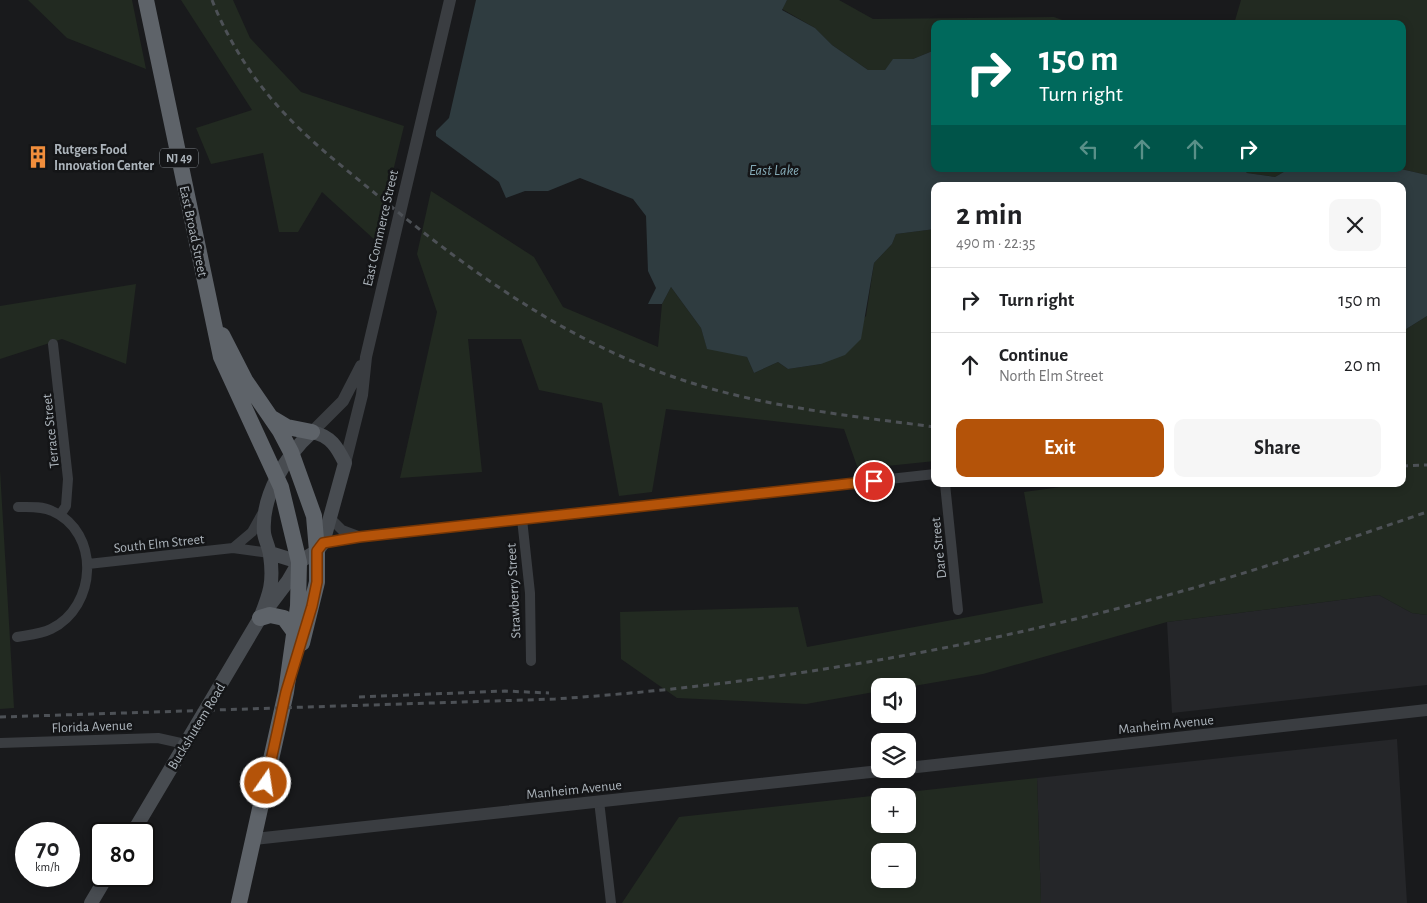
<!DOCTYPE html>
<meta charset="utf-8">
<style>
body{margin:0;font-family:"Alegreya Sans",sans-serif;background:#f6f6f6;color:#202124;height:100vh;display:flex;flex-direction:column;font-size:19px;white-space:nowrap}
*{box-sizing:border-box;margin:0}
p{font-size:16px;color:#757577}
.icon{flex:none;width:28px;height:28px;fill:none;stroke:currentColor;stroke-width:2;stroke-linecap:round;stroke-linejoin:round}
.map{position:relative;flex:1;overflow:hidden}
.details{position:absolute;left:931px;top:182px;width:475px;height:305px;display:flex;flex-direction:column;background:#fff;border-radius:10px;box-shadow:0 2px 8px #0003}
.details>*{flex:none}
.hud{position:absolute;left:931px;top:20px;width:475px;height:152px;border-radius:10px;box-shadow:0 2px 8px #0003;background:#00695c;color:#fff;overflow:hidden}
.tools{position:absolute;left:871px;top:678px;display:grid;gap:10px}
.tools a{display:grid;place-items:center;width:45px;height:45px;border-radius:10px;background:#fff;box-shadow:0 2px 8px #0003;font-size:25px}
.speed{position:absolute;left:15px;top:822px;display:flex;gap:10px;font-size:25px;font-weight:700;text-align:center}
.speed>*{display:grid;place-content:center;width:65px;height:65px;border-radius:50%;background:#fff;box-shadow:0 2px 8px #0003;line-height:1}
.speed small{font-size:12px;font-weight:400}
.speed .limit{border:2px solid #111;border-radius:8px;background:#fff;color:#111}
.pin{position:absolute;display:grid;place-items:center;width:42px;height:42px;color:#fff;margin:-21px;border:2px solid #fff;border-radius:50%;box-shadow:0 1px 5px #0007}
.me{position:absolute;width:55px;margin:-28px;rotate:13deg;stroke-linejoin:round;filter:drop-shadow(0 0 4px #0008)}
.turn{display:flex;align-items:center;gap:18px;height:105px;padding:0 25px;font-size:22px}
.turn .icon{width:65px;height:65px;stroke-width:2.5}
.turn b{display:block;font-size:35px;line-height:42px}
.lanes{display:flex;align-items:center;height:48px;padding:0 25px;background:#0003;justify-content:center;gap:25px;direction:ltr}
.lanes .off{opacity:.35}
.round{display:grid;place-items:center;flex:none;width:52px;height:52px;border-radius:10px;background:#f6f6f6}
.summary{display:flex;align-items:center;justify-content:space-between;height:85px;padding:0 25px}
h1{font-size:30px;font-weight:700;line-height:38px}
.action{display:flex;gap:10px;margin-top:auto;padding:10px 25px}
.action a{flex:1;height:58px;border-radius:10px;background:#b45309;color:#fff;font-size:20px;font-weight:700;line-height:58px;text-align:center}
.action a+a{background:#f6f6f6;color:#202124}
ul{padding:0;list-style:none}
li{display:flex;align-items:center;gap:15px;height:65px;padding:0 25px;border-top:1px solid #e0e0e0}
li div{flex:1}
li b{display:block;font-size:19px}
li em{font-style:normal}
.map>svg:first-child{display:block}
.built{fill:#252629}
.green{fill:#222a21;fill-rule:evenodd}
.water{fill:#2f3c40}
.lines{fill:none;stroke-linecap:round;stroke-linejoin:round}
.minor{stroke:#3a3d41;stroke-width:10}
.tertiary{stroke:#3a3d41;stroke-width:12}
.secondary{stroke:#484c51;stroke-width:14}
.trunk{stroke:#5e6369;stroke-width:16}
.rail{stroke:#4d5156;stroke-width:3;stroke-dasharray:6 5;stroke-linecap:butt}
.route-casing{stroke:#753606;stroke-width:12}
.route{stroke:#b45309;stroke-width:9}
.labels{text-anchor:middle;stroke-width:5;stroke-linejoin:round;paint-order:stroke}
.shield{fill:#141517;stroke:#7e848a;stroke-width:1}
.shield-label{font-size:12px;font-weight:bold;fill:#acb4bb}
.poi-label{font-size:14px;font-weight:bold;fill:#acb4bb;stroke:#141517;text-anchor:start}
.street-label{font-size:14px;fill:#acb4bb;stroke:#141517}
.water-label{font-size:15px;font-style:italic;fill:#84a9b5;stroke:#141517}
</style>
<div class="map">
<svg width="1427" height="903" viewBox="0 0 1427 903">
<rect width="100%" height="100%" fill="#191a1c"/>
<path class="built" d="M1379,595L1412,613L1427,615V685L1172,713L1167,622Z
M1397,739L1407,903H1041L1037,778Z"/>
<path class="green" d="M28,0H132L146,69L67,38Z
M181,0H233L250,38L301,92L404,126L376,241L322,192L298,232H279L263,153L211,164L196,128L252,110Z
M787,0H839L873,19L1054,17L1073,24H935V50L913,59H894L885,70H868L832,45L815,28L782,9Z
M1241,0H1427V175L1401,169L1402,24H1234Z
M1243,169H1289L1275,177L1247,173Z
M431,191L534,257L563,307L658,347L662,304L671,287L701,328L707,348L747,357L754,373L778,362L788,369L821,364L866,316L874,263L892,244L896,234L935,229V461L858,469L844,429L666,409L652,492L619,496L602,403L539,390L521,339H468L482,472L400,478L437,312L417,254Z
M136,284L126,364L62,339L0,359V306Z
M1427,316V615L1412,613L1379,595L1167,622L983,674L908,687L880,686V691L806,704L677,698L621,659L620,612L798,607L807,647L1043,603L1024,492L1083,484H1402L1403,331Z
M0,470L14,708L0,709Z
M1037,778L1041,903H622L679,817ZM880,796H908V824H880ZM908,851V879H880V851Z"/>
<path class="water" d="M476,0H787L782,10L815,28L832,45L868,70H885L893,59H913L935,50V169H1243L1247,173L1275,177L1289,169H1401L1427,175V316L1403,331L1402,186H935V229L896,234L892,244L874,263L861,339L845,355L821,364L788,369L778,362L754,373L747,357L707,349L701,328L671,287L662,304H648L656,288L648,271L646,216L633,199L580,178L548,191H525L506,198L499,182L436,136V131L449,118Z"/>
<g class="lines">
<path class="minor" d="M53,344L68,479L66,506L60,515
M945,484L958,610
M331,519L342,530L358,536
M522,519L530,593L531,661
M323,543L359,537L935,474
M233,548L252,532L262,514
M88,564L233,548L270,553
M17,637C28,635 41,634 51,629C97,607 101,532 52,511C42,506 29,507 18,507
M0,743L158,738L185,744
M599,801L611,903"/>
<path class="tertiary" d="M312,432L343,401L361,366
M345,463L362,395L366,357L450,0
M908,768L1427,710
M254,839L898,769"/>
<path class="secondary" d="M270,553L299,562
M132,834L260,618L288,581L299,562L317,551L323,543L345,463C337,447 331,436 312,432C286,455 261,496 264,533C265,540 269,547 270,555C274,582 270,593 260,618
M91,903L107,876"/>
<path class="trunk" d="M146,0L221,357L281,487L299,562L298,606L286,692L239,903
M222,335L245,380L280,431L291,452L314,516L317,551V582L302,643
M272,418L287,427L312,432
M260,618L270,615L284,618L295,633"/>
<path class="rail" d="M212,0C224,31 244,65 265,91C295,129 333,159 371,190C460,264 557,336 668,375C754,406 844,415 935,427
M1402,466L1427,465
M359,697L505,691L549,693
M0,717L555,699C766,685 975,649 1179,592C1263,569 1344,540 1427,512"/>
</g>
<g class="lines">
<defs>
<path id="route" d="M266,783L286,692L312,606L317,582V551L323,543L359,537L874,481"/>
</defs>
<use href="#route" class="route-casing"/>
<use href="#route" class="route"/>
</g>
<defs>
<symbol id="building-bare" viewBox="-9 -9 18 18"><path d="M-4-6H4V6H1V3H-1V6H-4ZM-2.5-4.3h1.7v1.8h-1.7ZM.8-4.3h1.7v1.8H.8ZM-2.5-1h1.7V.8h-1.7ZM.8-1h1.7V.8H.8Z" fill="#f18e3c" stroke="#141517" stroke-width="2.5" paint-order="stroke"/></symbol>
</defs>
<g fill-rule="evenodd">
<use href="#building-bare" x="22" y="141" width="32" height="32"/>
</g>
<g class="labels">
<rect class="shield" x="160" y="148.5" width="38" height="19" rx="4"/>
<g class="shield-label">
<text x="179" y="162">NJ 49</text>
</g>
<g class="poi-label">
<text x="54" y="154">Rutgers Food<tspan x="54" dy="16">Innovation Center</tspan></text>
</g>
<g class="street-label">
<text transform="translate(380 228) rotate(-77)" y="5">East Commerce Street</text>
<text transform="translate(194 231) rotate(78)" y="5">East Broad Street</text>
<text transform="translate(50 431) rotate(-96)" y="5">Terrace Street</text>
<text transform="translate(159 543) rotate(-6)" y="5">South Elm Street</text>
<text transform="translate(938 548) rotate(-96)" y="5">Dare Street</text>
<text transform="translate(513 591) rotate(-93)" y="5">Strawberry Street</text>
<text transform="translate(1166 724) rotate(-6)" y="5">Manheim Avenue</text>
<text transform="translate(92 726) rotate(-2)" y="5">Florida Avenue</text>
<text transform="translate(196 726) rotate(-59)" y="5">Buckshutem Road</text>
<text transform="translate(574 789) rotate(-6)" y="5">Manheim Avenue</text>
</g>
<g class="water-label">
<text x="774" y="175">East Lake</text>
</g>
</g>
</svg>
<div class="tools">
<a><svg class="icon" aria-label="sound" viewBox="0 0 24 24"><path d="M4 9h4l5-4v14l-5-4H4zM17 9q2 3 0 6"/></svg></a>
<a><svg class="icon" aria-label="layers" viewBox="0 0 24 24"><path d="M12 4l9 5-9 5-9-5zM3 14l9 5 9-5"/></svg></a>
<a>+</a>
<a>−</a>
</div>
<div class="speed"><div>70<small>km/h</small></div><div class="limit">80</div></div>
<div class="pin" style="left:874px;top:481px;background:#d93025"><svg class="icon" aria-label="arrive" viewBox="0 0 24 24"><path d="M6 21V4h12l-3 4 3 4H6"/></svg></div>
<svg class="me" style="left:266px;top:783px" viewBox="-20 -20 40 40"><circle r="17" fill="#b45309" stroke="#fff" stroke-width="3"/><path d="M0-11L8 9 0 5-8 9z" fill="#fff"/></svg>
<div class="hud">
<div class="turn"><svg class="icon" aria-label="right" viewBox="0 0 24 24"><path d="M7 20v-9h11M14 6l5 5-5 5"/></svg><div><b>150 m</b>Turn right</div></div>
<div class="lanes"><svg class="icon off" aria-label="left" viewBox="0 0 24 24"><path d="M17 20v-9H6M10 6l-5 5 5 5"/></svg><svg class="icon off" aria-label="ahead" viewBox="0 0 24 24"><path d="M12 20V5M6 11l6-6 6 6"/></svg><svg class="icon off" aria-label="ahead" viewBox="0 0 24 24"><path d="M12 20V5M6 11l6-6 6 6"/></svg><svg class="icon" aria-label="right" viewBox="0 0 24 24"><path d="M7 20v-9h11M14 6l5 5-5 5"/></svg></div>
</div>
<section class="details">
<div class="summary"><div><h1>2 min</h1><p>490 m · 22:35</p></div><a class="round"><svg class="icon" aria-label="close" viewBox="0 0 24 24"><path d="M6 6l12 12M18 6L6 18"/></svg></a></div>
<ul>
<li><svg class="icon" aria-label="right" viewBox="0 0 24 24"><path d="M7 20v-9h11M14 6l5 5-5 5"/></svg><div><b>Turn right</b></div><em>150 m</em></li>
<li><svg class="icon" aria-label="ahead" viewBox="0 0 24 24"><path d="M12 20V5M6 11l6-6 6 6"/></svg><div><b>Continue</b><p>North Elm Street</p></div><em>20 m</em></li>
</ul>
<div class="action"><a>Exit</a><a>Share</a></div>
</section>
</div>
